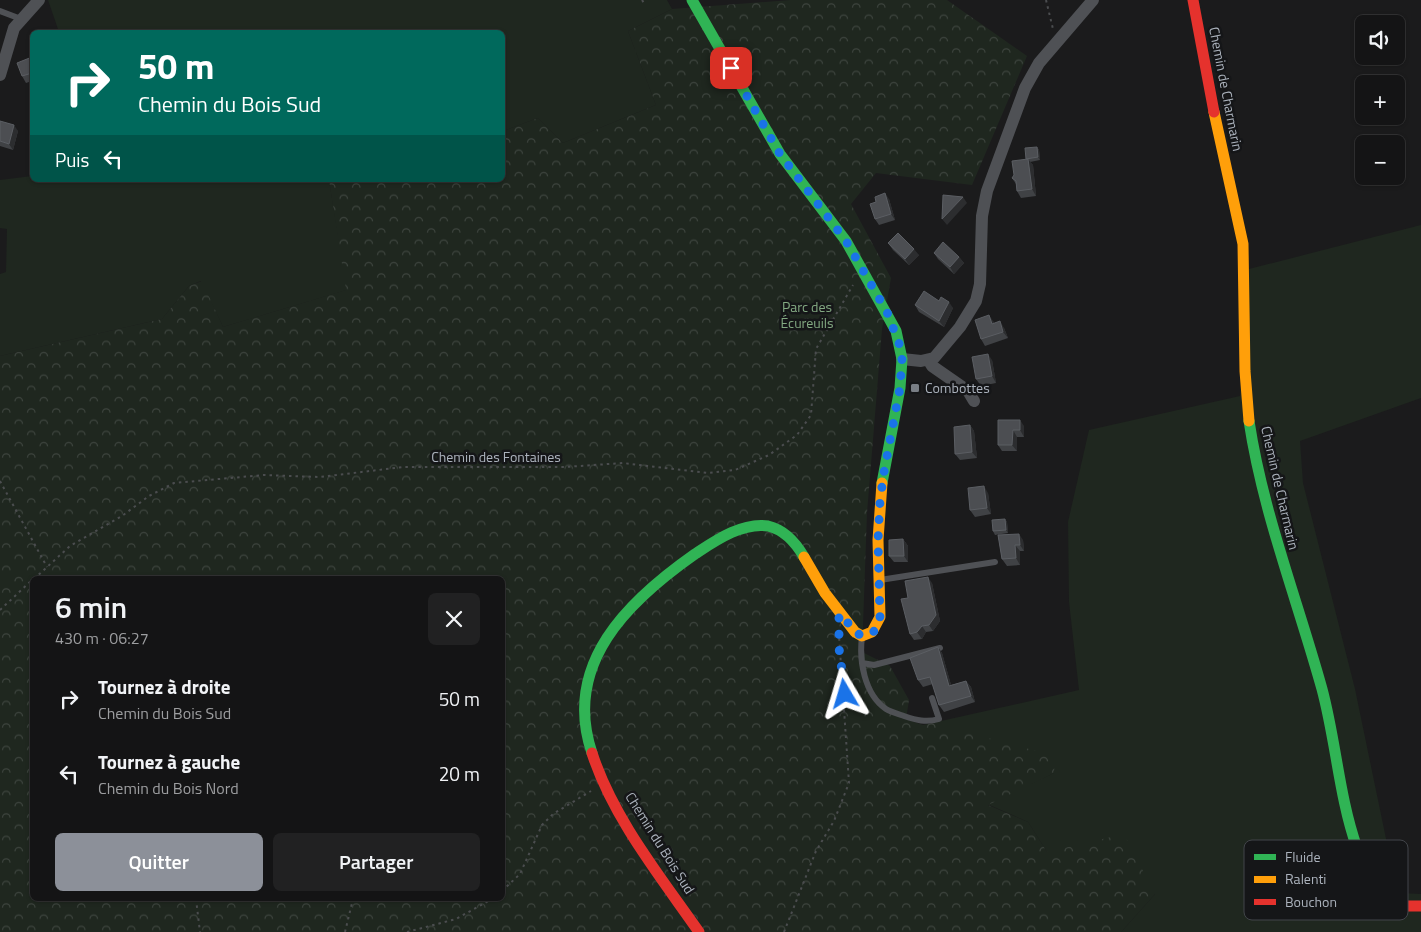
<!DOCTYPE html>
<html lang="fr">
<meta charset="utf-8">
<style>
body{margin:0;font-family:"Titillium Web",sans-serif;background:#212122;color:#f1f3f6;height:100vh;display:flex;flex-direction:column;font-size:19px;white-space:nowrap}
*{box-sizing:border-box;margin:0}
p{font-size:16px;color:#9d9ea0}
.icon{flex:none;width:28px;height:28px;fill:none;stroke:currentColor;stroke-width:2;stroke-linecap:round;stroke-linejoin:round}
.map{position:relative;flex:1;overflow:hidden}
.side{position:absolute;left:30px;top:576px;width:475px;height:325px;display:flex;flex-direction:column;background:#141415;border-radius:8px;box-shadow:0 1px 4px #0004,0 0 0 1px #333334}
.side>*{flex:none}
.banner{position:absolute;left:30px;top:30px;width:475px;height:152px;border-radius:8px;box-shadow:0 1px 4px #0004,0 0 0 1px #333334;background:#00695c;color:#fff;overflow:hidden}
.buttons{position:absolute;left:1355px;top:15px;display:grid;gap:10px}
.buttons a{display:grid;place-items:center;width:50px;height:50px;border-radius:8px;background:#141415;box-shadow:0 1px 4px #0004,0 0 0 1px #333334;font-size:25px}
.pin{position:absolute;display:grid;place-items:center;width:42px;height:42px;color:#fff;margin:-21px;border-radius:10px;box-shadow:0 2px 8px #0006}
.me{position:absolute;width:55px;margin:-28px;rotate:353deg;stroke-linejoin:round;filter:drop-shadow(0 0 4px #0008)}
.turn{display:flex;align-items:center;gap:18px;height:105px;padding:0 25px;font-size:22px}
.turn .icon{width:65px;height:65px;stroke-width:2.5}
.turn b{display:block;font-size:35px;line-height:42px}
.then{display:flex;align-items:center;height:48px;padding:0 25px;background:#0003;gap:10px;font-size:19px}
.round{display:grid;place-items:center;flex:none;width:52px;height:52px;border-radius:8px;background:#212122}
.headline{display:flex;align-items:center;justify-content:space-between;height:85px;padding:0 25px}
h1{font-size:30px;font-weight:600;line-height:38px}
.cta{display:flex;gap:10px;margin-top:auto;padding:10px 25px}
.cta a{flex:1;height:58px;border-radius:8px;background:#8c9099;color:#fff;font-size:20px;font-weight:600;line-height:58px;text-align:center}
.cta a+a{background:#212122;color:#f1f3f6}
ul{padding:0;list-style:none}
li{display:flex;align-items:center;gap:15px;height:75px;padding:0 25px}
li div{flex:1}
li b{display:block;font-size:19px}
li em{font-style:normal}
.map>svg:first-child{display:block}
.green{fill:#1f271f}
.forest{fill:url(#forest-crowns);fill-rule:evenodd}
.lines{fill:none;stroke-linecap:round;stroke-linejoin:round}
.path{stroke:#4b4d4f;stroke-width:2;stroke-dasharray:2.5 4;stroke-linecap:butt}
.lane{stroke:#4f5155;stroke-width:6}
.street{stroke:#4f5155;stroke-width:12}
.fast{stroke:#30b455;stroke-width:11}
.slow{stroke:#ff9f0a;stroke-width:11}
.jam{stroke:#e5322d;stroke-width:11}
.wall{fill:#404245}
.shaded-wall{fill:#2c2d2f}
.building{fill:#4c4e52;stroke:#5b5e63}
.route{stroke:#1a73e8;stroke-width:9;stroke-dasharray:0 16.2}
.poi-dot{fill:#797e85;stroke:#151618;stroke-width:2}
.labels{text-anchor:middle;stroke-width:5;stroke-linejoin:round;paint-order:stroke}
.street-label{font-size:14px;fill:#acb3bd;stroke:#151618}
.park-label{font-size:14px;fill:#83a982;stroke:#151618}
.poi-label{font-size:14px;fill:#acb3bd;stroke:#151618;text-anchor:start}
.key{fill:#151618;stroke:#42454a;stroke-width:1}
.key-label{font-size:14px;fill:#acb3bd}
</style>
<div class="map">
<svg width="1421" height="932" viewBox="0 0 1421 932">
<defs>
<pattern id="forest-crowns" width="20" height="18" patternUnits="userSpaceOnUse" patternTransform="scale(1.25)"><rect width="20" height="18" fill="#1f271f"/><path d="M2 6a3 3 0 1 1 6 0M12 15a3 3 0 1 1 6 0" fill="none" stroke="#3d443e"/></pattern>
</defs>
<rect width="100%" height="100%" fill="#1b1b1c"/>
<path class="green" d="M48,0H667L672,9L628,31L656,105L563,143L538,118L503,131L502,32H59Z
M32,176V180H329L347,290L223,327L201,281L189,286L162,319L0,356V274L6,272L7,229L0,228V180Z
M1421,225V398L1300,441L1303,483L1355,689L1395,882L1400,893L1421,894V932H1121L1155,894L1047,852L1028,822L987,804L1054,773L932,723L1079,690L1069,602L1068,522L1089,430L1240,396L1249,269Z"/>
<path class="forest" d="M791,0H947L1027,56L972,185L876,173L851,204L891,278L882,329L867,513L862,652L890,666L909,700L906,719L923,725L932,723L1055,756L1054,773L988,805L1028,822L1047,852L1124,834L1155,894L1121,932H0V356L162,319L189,286L202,281L223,327L346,290L329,180H502L503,131L538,118L563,143L656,105L628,31L672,9ZM32,579H502V899H32Z"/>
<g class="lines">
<path class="path" d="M642,0L644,3
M1046,0L1053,29
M0,481L47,567
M34,579L70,546L122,516L149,496L174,483L264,475L319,477L404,467H565L623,463L708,473L735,470L769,455L797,435L811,415L816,349L853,285
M0,610L32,580
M502,891L520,874L542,825L553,814L591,791
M196,899L200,932
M345,932L353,899
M407,932L456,919L492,899
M784,932L816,851L834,821L849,783L839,636"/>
<path class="lane" d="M0,11L21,19
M880,580L995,562
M862,637C859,660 864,694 886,709C891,712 898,714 904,716C916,720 926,723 939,719L932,698
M862,663L874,665L940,648"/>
<path class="street" d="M0,75L14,28L39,0
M902,359L921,361L934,358L960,327L976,301L980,284L982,216L987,191L1025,88L1039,63L1093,0
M929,361L932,366L968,391L974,401"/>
<path class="fast" d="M692,0L780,154L846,241L896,331L902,359L900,388L882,483
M1249,421C1263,513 1297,599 1322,689C1336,741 1339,797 1357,848
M592,753C562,664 628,601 695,554C715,541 742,522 768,526C785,530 796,543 804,557"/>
<path class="slow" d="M1214,112L1243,244L1245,371L1249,421
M804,557L825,593L855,632L862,636L872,632L880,617L878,540L882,483"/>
<path class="jam" d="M1193,0L1214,112
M592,753C613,818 660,876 699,932
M1357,848L1375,888L1390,906H1421"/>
</g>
<path class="wall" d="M32,57V81L26,83L22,76Z
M0,121L18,131L13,150L0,146Z
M1037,147L1039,150L1040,160L1030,162L1033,165L1036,196L1021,198L1017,191L1016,184L1012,178Z
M889,199L895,220L879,225L875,219Z
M888,243L919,255L909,265L893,250Z
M934,253L959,257L964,263L954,274L938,259Z
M939,301L953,308L944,327L919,312L915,305Z
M993,321L994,323L1004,328L1008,338L985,346L981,339Z
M992,360L996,383L981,386L976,379Z
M998,420L1024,426V437H1017V451H1002L998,445Z
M970,425L974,431L977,458L960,460L955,454Z
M988,493L991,514L975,517L970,510Z
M1005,519L1007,522L1008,533L995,535L993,531Z
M998,535L1023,540L1024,551H1020V565L1007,566L1002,559Z
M903,539L908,546V562H894L889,556Z
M932,583L940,621L933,631L926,632L922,639L914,640L910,634L908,598Z
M938,647L942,653L951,685L966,681L971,687L975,702L944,712L939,705L933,684L923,687L918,680Z"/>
<path class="shaded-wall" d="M14,125L18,131L13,150L9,144Z
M1037,147L1039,150L1040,160L1038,157Z
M1028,159L1033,165L1036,196L1032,189Z
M885,193L889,199L895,220L891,214Z
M963,197L967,203L947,225L942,219Z
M914,249L919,255L909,265L905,259Z
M959,257L964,263L954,274L950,267Z
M949,302L953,308L944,327L939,321Z
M989,315L993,321L996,330L992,324Z
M1000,321L1004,328L1008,338L1003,332Z
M988,354L992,360L996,383L992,376Z
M1020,420L1024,426V437L1020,430Z
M970,425L974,431L977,458L972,452Z
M1013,430L1017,437V451L1012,445Z
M984,486L988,493L991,514L987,508Z
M1005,519L1007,522L1008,533L1006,530Z
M1019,534L1023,540L1024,551L1020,545Z
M903,539L908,546V562L904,556Z
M1015,545L1020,551V565L1016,558Z
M928,577L932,583L940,621L933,631L929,625Z
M922,626L926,632L922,639L917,632Z
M938,647L942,653L953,692L949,686Z
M966,681L971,687L975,702L971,696Z"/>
<path class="building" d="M32,57V73L22,76L17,63Z
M0,121L14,125L9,144L0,141Z
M1037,147L1038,157L1026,159L1025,148Z
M1028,159L1032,189L1017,191L1016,181L1012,178L1014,175L1012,161Z
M885,193L891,214L875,219L870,204L876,202L875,197Z
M943,195L963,197L942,219Z
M898,233L914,249L905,259L888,243Z
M943,242L959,257L950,267L934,253Z
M924,291L939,301L941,297L949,302L939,321L915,305Z
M989,315L992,324L1000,321L1003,332L981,339L975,320Z
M988,354L992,376L976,379L972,357Z
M998,420H1020V430H1013L1012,445H998Z
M970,425L972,452L955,454L954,427Z
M984,486L987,508L970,510L968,488Z
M1005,519L1006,530L993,531L992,520Z
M1019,534L1020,545H1015L1016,558L1002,559L998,535Z
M903,539L904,556H889V540Z
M928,577L936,615L929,625L922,626L917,632L910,634L901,599L908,598L905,581Z
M938,647L949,686L966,681L971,696L939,705L930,677L918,680L910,658Z"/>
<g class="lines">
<path class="route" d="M731,68L780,154L846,241L887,312L900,346L902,359L900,388L884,472L880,501L878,540L880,618C878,628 874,635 862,636L855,632L841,614L839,616V648L845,694"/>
</g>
<rect class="poi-dot" x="910" y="383" width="10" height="10" rx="2.5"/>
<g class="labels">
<g class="street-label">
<text transform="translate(1226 89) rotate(79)" y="5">Chemin de Charmarin</text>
<text x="496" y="462">Chemin des Fontaines</text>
<text transform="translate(1280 488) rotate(77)" y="5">Chemin de Charmarin</text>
<text transform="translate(660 843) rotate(58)" y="5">Chemin du Bois Sud</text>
</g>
<g class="park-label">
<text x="807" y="312">Parc des<tspan x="807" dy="16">Écureuils</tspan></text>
</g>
<g class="poi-label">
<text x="925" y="393">Combottes</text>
</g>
</g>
<rect x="1244" y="840" width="164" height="80" rx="8" class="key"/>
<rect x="1254" y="854" width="22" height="6" fill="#30b455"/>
<rect x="1254" y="876" width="22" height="7" fill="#ff9f0a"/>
<rect x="1254" y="899" width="22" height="6" fill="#e5322d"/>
<g class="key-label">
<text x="1285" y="862">Fluide</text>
<text x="1285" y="884">Ralenti</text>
<text x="1285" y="907">Bouchon</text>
</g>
</svg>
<div class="buttons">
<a><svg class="icon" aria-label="sound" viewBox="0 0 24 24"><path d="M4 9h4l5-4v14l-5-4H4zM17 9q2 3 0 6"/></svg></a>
<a>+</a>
<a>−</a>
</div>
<div class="pin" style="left:731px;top:68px;background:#d93025"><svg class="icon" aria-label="arrive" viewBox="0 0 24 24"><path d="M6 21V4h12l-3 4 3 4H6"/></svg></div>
<svg class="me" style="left:845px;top:694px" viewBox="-20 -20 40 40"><path d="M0-17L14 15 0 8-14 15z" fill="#1a73e8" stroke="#fff" stroke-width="4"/></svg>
<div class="banner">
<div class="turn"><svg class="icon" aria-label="right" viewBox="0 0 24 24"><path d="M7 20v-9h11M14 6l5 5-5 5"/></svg><div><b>50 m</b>Chemin du Bois Sud</div></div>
<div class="then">Puis<svg class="icon" aria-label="left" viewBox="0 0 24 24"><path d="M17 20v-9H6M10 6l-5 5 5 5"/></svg></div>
</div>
<section class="side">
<div class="headline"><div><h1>6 min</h1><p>430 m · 06:27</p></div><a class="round"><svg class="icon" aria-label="close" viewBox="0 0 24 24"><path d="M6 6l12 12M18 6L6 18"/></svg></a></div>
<ul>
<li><svg class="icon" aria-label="right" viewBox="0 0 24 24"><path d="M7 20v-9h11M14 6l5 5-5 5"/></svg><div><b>Tournez à droite</b><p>Chemin du Bois Sud</p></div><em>50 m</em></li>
<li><svg class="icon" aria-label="left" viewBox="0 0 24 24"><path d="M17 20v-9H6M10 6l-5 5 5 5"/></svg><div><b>Tournez à gauche</b><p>Chemin du Bois Nord</p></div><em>20 m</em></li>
</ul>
<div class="cta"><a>Quitter</a><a>Partager</a></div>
</section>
</div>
